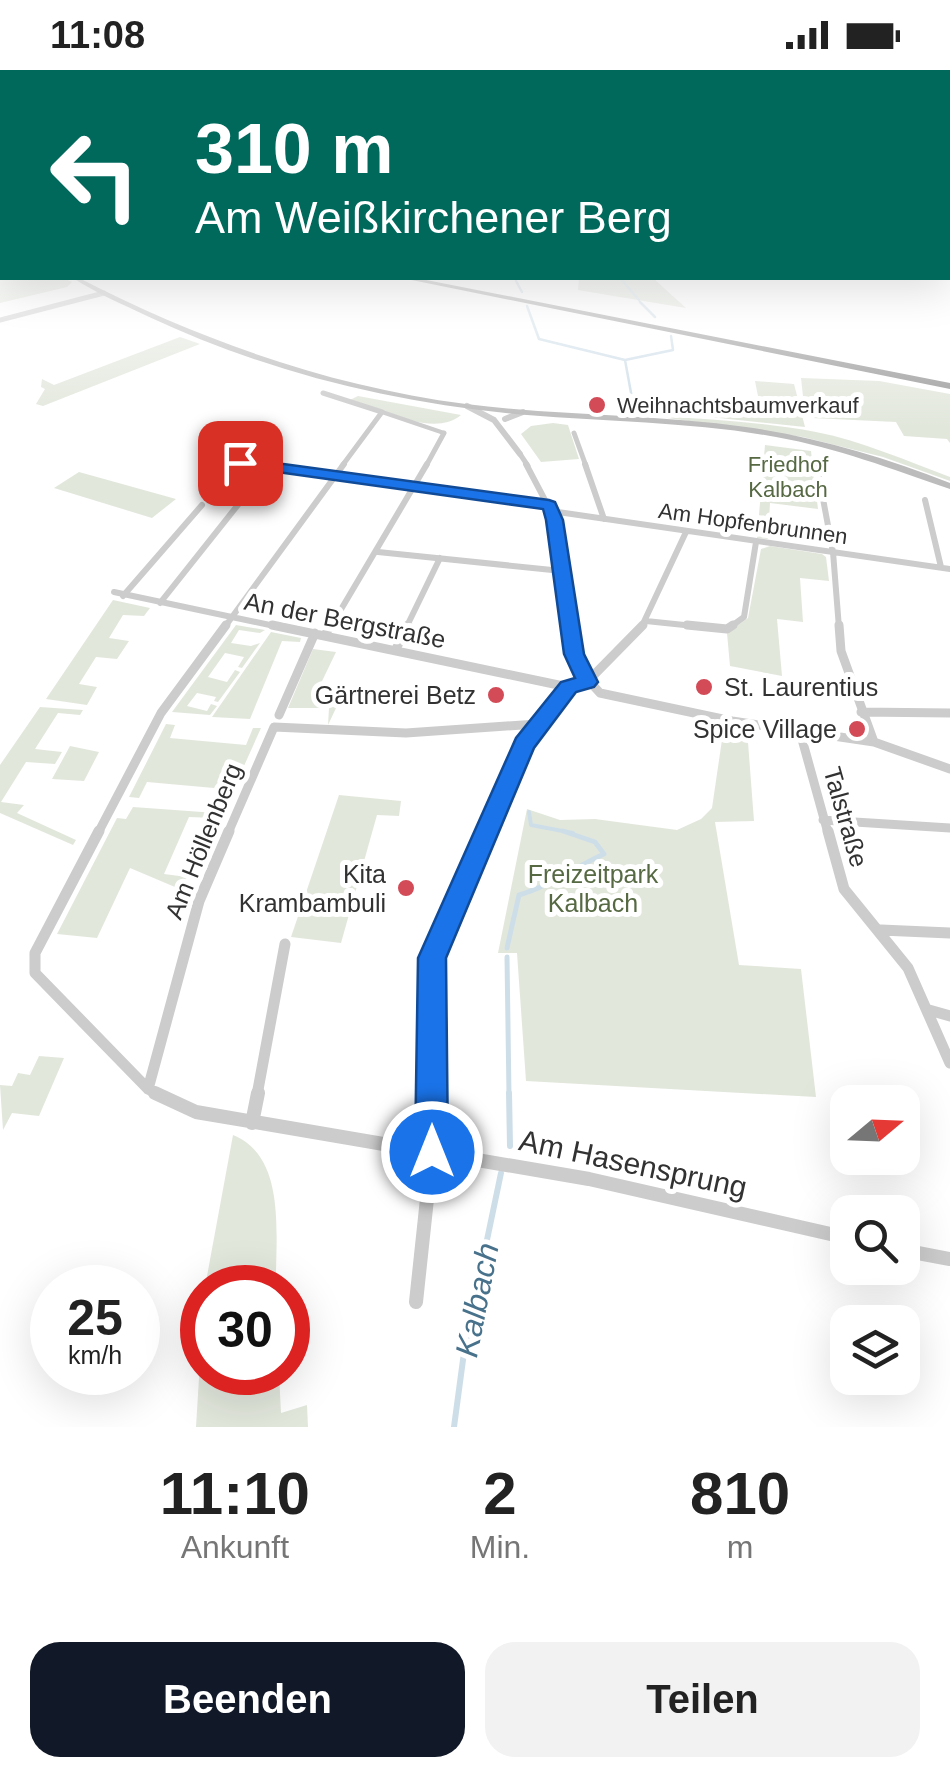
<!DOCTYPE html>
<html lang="de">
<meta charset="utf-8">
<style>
body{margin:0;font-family:Helvetica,sans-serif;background:#f2f2f2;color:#222;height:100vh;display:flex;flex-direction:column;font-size:38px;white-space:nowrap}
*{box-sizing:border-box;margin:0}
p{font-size:32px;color:#767676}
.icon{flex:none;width:55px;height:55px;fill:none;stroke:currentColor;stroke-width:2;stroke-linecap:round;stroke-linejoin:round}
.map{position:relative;height:1357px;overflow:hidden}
.drawer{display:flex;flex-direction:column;background:#fff;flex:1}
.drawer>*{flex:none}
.banner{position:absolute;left:0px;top:0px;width:950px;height:210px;box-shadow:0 10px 40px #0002;background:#00695c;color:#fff;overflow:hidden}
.needle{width:65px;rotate:71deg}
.tools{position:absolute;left:830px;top:1015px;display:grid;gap:20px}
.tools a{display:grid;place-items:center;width:90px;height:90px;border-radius:20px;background:#fff;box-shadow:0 10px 40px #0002;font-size:50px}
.speed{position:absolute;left:30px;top:1195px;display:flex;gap:20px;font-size:50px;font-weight:700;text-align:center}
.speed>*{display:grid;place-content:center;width:130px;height:130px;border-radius:50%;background:#fff;box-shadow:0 10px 40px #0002;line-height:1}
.speed small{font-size:25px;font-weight:400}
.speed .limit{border:15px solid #d22;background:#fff;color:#111}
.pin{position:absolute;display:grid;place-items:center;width:85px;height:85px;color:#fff;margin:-42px;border-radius:20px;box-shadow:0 5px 15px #0006}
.me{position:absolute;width:110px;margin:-55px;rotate:0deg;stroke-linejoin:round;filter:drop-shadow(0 0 8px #0008)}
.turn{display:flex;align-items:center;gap:35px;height:210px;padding:0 30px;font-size:45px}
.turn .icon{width:130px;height:130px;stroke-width:2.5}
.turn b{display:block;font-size:70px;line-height:85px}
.eta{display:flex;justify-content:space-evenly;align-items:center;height:170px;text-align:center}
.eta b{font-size:60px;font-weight:600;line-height:70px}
.primary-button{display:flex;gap:20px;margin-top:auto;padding:20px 30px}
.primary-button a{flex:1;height:115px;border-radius:30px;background:#111827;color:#fff;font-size:40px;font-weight:600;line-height:115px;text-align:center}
.primary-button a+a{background:#f2f2f2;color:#222}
.status{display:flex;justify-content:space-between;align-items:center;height:70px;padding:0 50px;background:#fff;direction:ltr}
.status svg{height:28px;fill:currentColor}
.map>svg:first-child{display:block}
.green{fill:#e2e7dc}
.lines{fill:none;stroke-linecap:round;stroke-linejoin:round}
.stream-far3{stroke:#cedee8;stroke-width:2.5}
.stream-far2{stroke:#cedee8;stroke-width:4}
.stream-far1{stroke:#cedee8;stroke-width:5}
.stream{stroke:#cedee8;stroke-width:6}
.pedestrian{stroke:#ccc;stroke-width:4}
.minor-far4{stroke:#ccc;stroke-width:5}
.minor-far3{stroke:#ccc;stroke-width:6}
.minor-far2{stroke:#ccc;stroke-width:9}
.minor-far1{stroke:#ccc;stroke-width:11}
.minor{stroke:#ccc;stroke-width:14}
.tertiary-far1{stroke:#ccc;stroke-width:5}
.tertiary{stroke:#ccc;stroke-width:6}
.secondary{fill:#bcbcbc;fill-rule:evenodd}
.motorway{fill:#999;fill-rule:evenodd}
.route{fill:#1a73e8;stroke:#114b97;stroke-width:2.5}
.poi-dot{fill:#d24b57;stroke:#fff;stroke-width:4}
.labels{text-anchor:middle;stroke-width:10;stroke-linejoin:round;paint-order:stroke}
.far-poi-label{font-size:22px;fill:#323232;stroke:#fff;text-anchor:start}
.far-park-label{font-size:22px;fill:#566943;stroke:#fff}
.far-street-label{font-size:22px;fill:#323232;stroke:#fff}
.street-label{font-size:25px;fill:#323232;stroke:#fff}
.poi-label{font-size:25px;fill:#323232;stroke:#fff;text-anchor:end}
.park-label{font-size:25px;fill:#566943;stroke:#fff}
.near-street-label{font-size:30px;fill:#323232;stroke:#fff}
.near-water-label{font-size:32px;font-style:italic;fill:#48728b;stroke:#fff}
</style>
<div class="status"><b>11:08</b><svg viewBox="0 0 49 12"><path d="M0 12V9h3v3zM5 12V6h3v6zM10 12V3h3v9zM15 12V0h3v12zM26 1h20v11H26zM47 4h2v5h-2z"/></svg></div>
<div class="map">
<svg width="950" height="1357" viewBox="0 0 950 1357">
<rect width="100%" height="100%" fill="#fff"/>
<path class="green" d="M0,174L2,208H64L72,212L67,217L0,233Z
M579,208H653L686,238L578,220Z
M180,267L200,274L43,336L36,334L45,319L41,317L42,309L54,315Z
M801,308L879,311L950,324V373L947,369L904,366L896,352L812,348L809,337L804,335Z
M755,311L794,314L805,357L691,345L689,332L760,336Z
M358,326L461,345C434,368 381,339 350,330Z
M653,346C707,349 763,352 816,362C862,371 907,391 950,407V411L883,387L803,367Z
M553,353L568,355L579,389L541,392L521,364L531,356Z
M765,375L811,381L818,439L770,433L768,469L757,468Z
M79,402L176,429L152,448L54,418Z
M770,476L822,484L826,487L829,511L800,508L803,552L777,549L782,606L730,596L727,563L748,548L761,479Z
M113,530L150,538L144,546L123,545L109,568L129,571L117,589L96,587L79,614L97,617L87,635L46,629Z
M236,555L265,560L260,563L239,560L231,573L251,576L260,573L242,598L238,597L244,587L225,583L208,607L227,612L235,600L240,602L218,632L214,631L216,627L197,623L187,636L207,641L211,634L217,636L210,645L172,642Z
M271,562L301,568L300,572L282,571L250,649L212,647Z
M313,579L336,582L313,630L337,636L328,655L329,638H288Z
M40,637L83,640L80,645L58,643L35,679L62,682L55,694L26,692L1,732L24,735L17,743L76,770L73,775L0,743V695Z
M166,654L175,655L170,668L246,675L253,658H261L226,736L220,735L225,719L147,712L139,728L129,727Z
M724,656L747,659L754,751L715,752L739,895L801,899L816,1027L526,1011L517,883H498L527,739L560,750L595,749L677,760L701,749L712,738Z
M70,676L99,682L84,711L52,709Z
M339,725L401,731L399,746L377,745L341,873L291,867Z
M133,737L216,743L214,748L189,747L164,804L187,807L182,820L130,798L97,868L57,864L117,748L126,749Z
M39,986L64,988L39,1046L12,1043L3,1060L0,1015L12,1016L18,1003L30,1005Z
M233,1065C288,1087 275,1169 276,1217H205Z
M202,1259V1302L279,1303L281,1343L307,1335L308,1357H196Z"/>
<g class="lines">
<path class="stream-far3" d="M620,208L639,230
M516,211L522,222
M640,232L655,247
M527,236L539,269L625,290L634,339
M625,290L673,280L671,266"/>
<path class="stream-far2" d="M529,742L531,755L573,763"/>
<path class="stream-far1" d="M507,878L519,825C550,816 575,797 604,784L595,772L563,761
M507,887L509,1025"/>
<path class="stream" d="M509,1023L510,1076
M454,1357L465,1275L501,1103"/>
<path class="pedestrian" d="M382,342L444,363"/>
<path class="minor-far4" d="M323,323L382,342L342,396
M574,363L586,396
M520,384L528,396
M240,393L263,396
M426,396L444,363"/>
<path class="minor-far3" d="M244,394L549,435
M526,394L555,449L572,558
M585,394L604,449
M817,397L833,482L839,558
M925,430L941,497
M551,441L950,499
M378,482L562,501
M114,522L284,558
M123,526L202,435
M160,533L268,397
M646,551L713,558
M224,558L344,394
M330,558L427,394
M406,558L440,488
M641,558L686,462
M729,558L744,547L756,472"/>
<path class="minor-far2" d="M272,555L568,617
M572,555L579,600L600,623L732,651L874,672L950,699
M687,555L727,559L733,555
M839,555L841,581L874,672
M325,565L331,555
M396,579L408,555
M861,642L950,643
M279,645L315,563
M800,662L828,763
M823,750L950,758
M98,763L161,643L226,555
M228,763L274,657L406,663L537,654
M486,763L524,674L568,617L587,612L643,555"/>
<path class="minor-far1" d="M99,761L35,883V903L148,1019L161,1025
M828,761L844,819L908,898L950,993
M881,860L950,863
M929,940L950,946
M148,1019L199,831L229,761
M257,1025L285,874
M432,1025V888L487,761"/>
<path class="minor" d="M155,1023L196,1042L589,1109L848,1168
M252,1053L258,1023
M902,1180L950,1189
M416,1232L432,1082V1023"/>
<path class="tertiary-far1" d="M0,250L104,223"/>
<path class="tertiary" d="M467,336L494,350L520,384
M505,349L523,342"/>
<path class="secondary" d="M73,208H79C202,271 329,316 466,334C559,346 653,344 746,357C816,367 884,387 950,413V419C891,399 838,378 776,367C694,352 610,352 527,345C396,334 266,302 147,246C122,234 96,223 73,208Z"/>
<path class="motorway" d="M402,208H416L950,313V319Z"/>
</g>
<linearGradient id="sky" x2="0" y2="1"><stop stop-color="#9dc5e8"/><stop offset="0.47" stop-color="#fff"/><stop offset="1" stop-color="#fff" stop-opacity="0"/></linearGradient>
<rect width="950" height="358" fill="url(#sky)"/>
<path class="route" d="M240,388L549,430L555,432L563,450L584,584L598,612L594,617L576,622L534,678L446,888L448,1082L443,1094L432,1099L420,1094L415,1082L418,888L516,668L561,612L575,608L564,584L546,450L543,439L235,396V390Z"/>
<g class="poi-dot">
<circle cx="597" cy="335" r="10"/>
<circle cx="704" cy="617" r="10"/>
<circle cx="496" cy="625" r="10"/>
<circle cx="857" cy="659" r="10"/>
<circle cx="406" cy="818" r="10"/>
</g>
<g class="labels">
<g class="far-poi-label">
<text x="617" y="343">Weihnachtsbaumverkauf</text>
</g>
<g class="far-park-label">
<text x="788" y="402">Friedhof<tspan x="788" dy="25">Kalbach</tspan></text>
</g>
<g class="far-street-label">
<text transform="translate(753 453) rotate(8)" y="8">Am Hopfenbrunnen</text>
</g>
<g class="street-label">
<text transform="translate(345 550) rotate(11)" y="9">An der Bergstraße</text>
<text transform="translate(846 747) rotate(74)" y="9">Talstraße</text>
<text transform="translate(203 771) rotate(-68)" y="9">Am Höllenberg</text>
</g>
<g class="poi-label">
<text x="724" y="626" text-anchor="start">St. Laurentius</text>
<text x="476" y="634">Gärtnerei Betz</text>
<text x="837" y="668">Spice Village</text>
<text x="386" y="813">Kita<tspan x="386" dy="29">Krambambuli</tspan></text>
</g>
<g class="park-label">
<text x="593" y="813">Freizeitpark<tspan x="593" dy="29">Kalbach</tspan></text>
</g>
<g class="near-street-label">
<text transform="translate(633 1094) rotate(12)" y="10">Am Hasensprung</text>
</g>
<g class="near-water-label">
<text transform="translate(477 1230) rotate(-79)" y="11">Kalbach</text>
</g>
</g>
</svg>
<div class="tools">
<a><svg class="needle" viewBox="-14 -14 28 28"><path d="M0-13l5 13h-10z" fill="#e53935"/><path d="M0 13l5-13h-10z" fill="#767676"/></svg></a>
<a><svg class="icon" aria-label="search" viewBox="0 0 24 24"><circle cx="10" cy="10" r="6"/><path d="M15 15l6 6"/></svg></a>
<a><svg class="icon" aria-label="layers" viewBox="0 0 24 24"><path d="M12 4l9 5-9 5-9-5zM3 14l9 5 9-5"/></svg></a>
</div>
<div class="speed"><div>25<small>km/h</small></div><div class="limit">30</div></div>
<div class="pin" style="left:240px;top:393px;background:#d93025"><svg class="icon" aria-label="arrive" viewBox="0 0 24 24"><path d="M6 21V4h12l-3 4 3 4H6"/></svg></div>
<svg class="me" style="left:432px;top:1082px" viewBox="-20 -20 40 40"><circle r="17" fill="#1a73e8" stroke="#fff" stroke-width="3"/><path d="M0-11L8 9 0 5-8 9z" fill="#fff"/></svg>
<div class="banner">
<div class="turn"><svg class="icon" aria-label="left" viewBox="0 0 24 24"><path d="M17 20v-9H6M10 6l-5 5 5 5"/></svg><div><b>310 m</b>Am Weißkirchener Berg</div></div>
</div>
</div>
<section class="drawer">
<div class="eta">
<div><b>11:10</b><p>Ankunft</p></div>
<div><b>2</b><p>Min.</p></div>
<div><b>810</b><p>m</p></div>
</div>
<div class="primary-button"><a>Beenden</a><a>Teilen</a></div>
</section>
